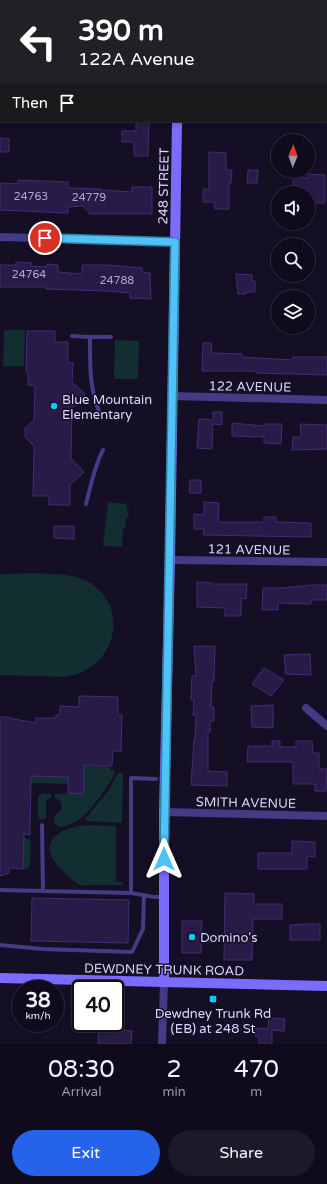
<!DOCTYPE html>
<style>
body{margin:0;font-family:"Varela Round",sans-serif;background:#1e1929;color:#f1f3f6;height:100vh;display:flex;flex-direction:column;font-size:15px;white-space:nowrap}
*{box-sizing:border-box;margin:0}
p{font-size:13px;color:#9c9ba3}
.icon{flex:none;width:22px;height:22px;fill:none;stroke:currentColor;stroke-width:2;stroke-linecap:round;stroke-linejoin:round}
.map{position:relative;height:1044px;overflow:hidden}
.panel{display:flex;flex-direction:column;background:#100b1c;flex:1}
.panel>*{flex:none}
.hud{position:absolute;left:0px;top:0px;width:327px;height:122px;box-shadow:0 2px 6px #0003,0 0 0 1px #302b3b;background:#202124;color:#fff;overflow:hidden}
.needle{width:26px;rotate:2deg}
.buttons{position:absolute;left:271px;top:134px;display:grid;gap:8px}
.buttons a{display:grid;place-items:center;width:44px;height:44px;border-radius:50%;background:#100b1c;box-shadow:0 2px 6px #0003,0 0 0 1px #302b3b;font-size:20px}
.speed{position:absolute;left:12px;top:980px;display:flex;gap:8px;font-size:20px;font-weight:700;text-align:center}
.speed>*{display:grid;place-content:center;width:52px;height:52px;border-radius:50%;background:#100b1c;box-shadow:0 2px 6px #0003,0 0 0 1px #302b3b;line-height:1}
.speed small{font-size:10px;font-weight:400}
.speed .limit{border:2px solid #111;border-radius:6px;background:#fff;color:#111}
.pin{position:absolute;display:grid;place-items:center;width:34px;height:34px;color:#fff;margin:-17px;border:2px solid #fff;border-radius:50%;box-shadow:0 1px 4px #0007}
.me{position:absolute;width:44px;margin:-22px;rotate:0deg;stroke-linejoin:round;filter:drop-shadow(0 0 3px #0008)}
.turn{display:flex;align-items:center;gap:14px;height:84px;padding:0 12px;font-size:18px}
.turn .icon{width:52px;height:52px;stroke-width:2.5}
.turn b{display:block;font-size:28px;line-height:34px}
.then{display:flex;align-items:center;height:38px;padding:0 12px;background:#0003;gap:8px;font-size:15px}
.eta{display:flex;justify-content:space-evenly;align-items:center;height:68px;text-align:center}
.eta b{font-size:24px;font-weight:600;line-height:28px}
.cta{display:flex;gap:8px;margin-top:auto;padding:8px 12px}
.cta a{flex:1;height:46px;border-radius:24px;background:#2563eb;color:#fff;font-size:16px;font-weight:600;line-height:46px;text-align:center}
.cta a+a{background:#1e1929;color:#f1f3f6}
.map>svg:first-child{display:block}
.green{fill:#122e30}
.building{fill:#281b47;stroke:#412d73}
.lines{fill:none;stroke-linecap:round;stroke-linejoin:round}
.lane{stroke:#443a85;stroke-width:4}
.street{stroke:#443a85;stroke-width:8}
.secondary{stroke:#7c6bff;stroke-width:10}
.route-casing{stroke:#337fa1;stroke-width:10}
.route{stroke:#4fc3f7;stroke-width:7}
.poi-dot{fill:#00cdff;stroke:#150f26;stroke-width:1.5}
.labels{text-anchor:middle;stroke-width:3;stroke-linejoin:round;paint-order:stroke}
.number-label{font-size:11px;fill:#b0a6d1}
.street-label{font-size:13px;fill:#ddd4ff;stroke:#150f26}
.poi-label{font-size:13px;fill:#ddd4ff;stroke:#150f26;text-anchor:start}
</style>
<div class="map">
<svg width="327" height="1044" viewBox="0 0 327 1044">
<rect width="100%" height="100%" fill="#150f26"/>
<path class="green" d="M4,330H25L24,366H3Z
M115,340L139,341L138,379H114Z
M108,502L127,504V510H129L128,518H126L125,528H123L122,547L103,546Z
M0,574C21,574 67,571 85,580C132,604 118,669 65,677L0,675Z
M84,765L110,767V770H115C112,783 89,814 77,821C72,824 65,827 59,827L55,824C52,816 55,815 61,810C63,804 61,800 55,798V794L83,793Z
M118,773H123L122,823L87,821L86,818L108,791Z
M29,776L68,777V784L29,783Z
M42,793L51,794V798L46,800V818L42,820L39,819L38,816V797Z
M89,825L116,826V882H123V885C113,885 102,885 92,885C88,885 83,886 80,885C75,883 69,877 65,873C33,845 56,827 89,825Z
M24,838L29,839L31,841L30,865L28,868L23,869Z"/>
<path class="building" d="M136,121H149L148,156H134V142H122V131H136Z
M0,138L9,139V152H0Z
M209,152L226,153V170H232L231,183H229V209H215L214,202H203V189H209Z
M248,170H258L257,183H247Z
M308,174L325,175V203H308V193H293V178H308Z
M18,180L68,182V188L101,189V190L132,192V187H152V214H90L83,206L68,207V213L0,210V183L18,184Z
M16,262L31,263V266L47,267V264L58,265V272L82,274V265H106L142,268V272L150,273L151,299L130,298V293L106,291L46,289V287H0V265H16Z
M236,274L252,275V281H255V292H246V294H238Z
M27,331H55V342H68V363H73L72,382L85,394L72,408L71,458L84,472L70,485V505H49V496H33L34,446L25,437V428L34,420L35,386L28,385V373L26,372Z
M203,343H211L212,353L242,354V357L292,360L293,357H327V375L256,373V371H202Z
M213,412H222V425L213,424L212,449L197,448L199,419L213,420Z
M232,423L265,426V424H282L281,444L264,443V437L232,436Z
M300,424L327,425V449L292,450L293,437H301Z
M190,480H201V493H189Z
M204,502L219,503L218,522H264V517H276V522L311,523V537L203,535L204,529H194V514L204,515Z
M54,526H74V539L54,538Z
M197,582L212,583V584H247L246,599L241,598V616H225V608L197,607Z
M313,585H327V600H311V604L278,603V610H262L263,588H282Z
M194,646H215L214,681H212L211,707H214V721H210V732H208V771L227,772V786L191,785L194,739H195L196,715H193L194,700H191L192,676H196Z
M310,654L311,675L286,674L284,655Z
M264,668L284,680L271,696L252,684Z
M79,696L118,697V715H122L121,751H113L112,766L84,765V794L68,793V777L31,776L30,835L24,834L23,869L9,868V873L0,876V717H9V718L36,723V718H56V715H60V706L79,707Z
M273,705V728L252,727L251,706Z
M272,741H280V747H296V741H312L313,753H319V769H327L326,791H315V784H293V762H247L248,746H272Z
M292,841L315,842V857L307,856V869H258V853H292Z
M225,893L254,894V904H282V919H253L252,960H224Z
M32,898L129,900L128,943L31,941Z
M182,921H202L201,953H182Z
M307,924H320V940H290V925Z
M269,1018L285,1019L284,1031L272,1030V1044H259V1037L255,1036L256,1028L268,1029Z
M99,1023H117V1030L132,1031L131,1044H98Z"/>
<g class="lines">
<path class="lane" d="M72,336L90,337
M101,415C89,392 90,363 90,337H111
M86,504C91,485 94,467 103,450
M42,825L43,891
M0,890L131,893V778L156,779
M131,893L154,897H163
M0,945L43,949L132,952L143,929L144,895"/>
<path class="street" d="M0,77H1
M0,237L175,242
M172,396L327,400
M170,560L327,562
M306,708L327,726
M164,812L327,816
M162,1044L164,982"/>
<path class="secondary" d="M179,1V0
M0,978L327,986
M164,982V812L170,560L177,121"/>
</g>
<g class="lines">
<defs>
<path id="route" d="M45,238L175,242L164,859"/>
</defs>
<use href="#route" class="route-casing"/>
<use href="#route" class="route"/>
</g>
<g class="poi-dot">
<circle cx="54" cy="406" r="4"/>
<circle cx="192" cy="937" r="4"/>
<rect x="209" y="995" width="8" height="8" rx="2"/>
</g>
<g class="labels">
<g class="number-label">
<text x="31" y="200">24763</text>
<text x="89" y="201">24779</text>
<text x="29" y="278">24764</text>
<text x="117" y="284">24788</text>
</g>
<g class="street-label">
<text transform="translate(163 186) rotate(-89)" y="5">248 STREET</text>
<text transform="translate(250 386) rotate(1)" y="5">122 AVENUE</text>
<text transform="translate(249 549) rotate(1)" y="5">121 AVENUE</text>
<text transform="translate(246 802) rotate(1)" y="5">SMITH AVENUE</text>
<text transform="translate(164 969) rotate(1)" y="5">DEWDNEY TRUNK ROAD</text>
</g>
<g class="poi-label">
<text x="62" y="404">Blue Mountain<tspan x="62" dy="15">Elementary</tspan></text>
<text x="200" y="942">Domino's</text>
<text x="213" y="1018" text-anchor="middle">Dewdney Trunk Rd<tspan x="213" dy="15">(EB) at 248 St</tspan></text>
</g>
</g>
</svg>
<div class="buttons">
<a><svg class="needle" viewBox="-14 -14 28 28"><path d="M0-13l5 13h-10z" fill="#e53935"/><path d="M0 13l5-13h-10z" fill="#9c9ba3"/></svg></a>
<a><svg class="icon" aria-label="sound" viewBox="0 0 24 24"><path d="M4 9h4l5-4v14l-5-4H4zM17 9q2 3 0 6"/></svg></a>
<a><svg class="icon" aria-label="search" viewBox="0 0 24 24"><circle cx="10" cy="10" r="6"/><path d="M15 15l6 6"/></svg></a>
<a><svg class="icon" aria-label="layers" viewBox="0 0 24 24"><path d="M12 4l9 5-9 5-9-5zM3 14l9 5 9-5"/></svg></a>
</div>
<div class="speed"><div>38<small>km/h</small></div><div class="limit">40</div></div>
<div class="pin" style="left:45px;top:238px;background:#d93025"><svg class="icon" aria-label="arrive" viewBox="0 0 24 24"><path d="M6 21V4h12l-3 4 3 4H6"/></svg></div>
<svg class="me" style="left:164px;top:859px" viewBox="-20 -20 40 40"><path d="M0-17L14 15 0 8-14 15z" fill="#4fc3f7" stroke="#fff" stroke-width="4"/></svg>
<div class="hud">
<div class="turn"><svg class="icon" aria-label="left" viewBox="0 0 24 24"><path d="M17 20v-9H6M10 6l-5 5 5 5"/></svg><div><b>390 m</b>122A Avenue</div></div>
<div class="then">Then<svg class="icon" aria-label="arrive" viewBox="0 0 24 24"><path d="M6 21V4h12l-3 4 3 4H6"/></svg></div>
</div>
</div>
<section class="panel">
<div class="eta">
<div><b>08:30</b><p>Arrival</p></div>
<div><b>2</b><p>min</p></div>
<div><b>470</b><p>m</p></div>
</div>
<div class="cta"><a>Exit</a><a>Share</a></div>
</section>
